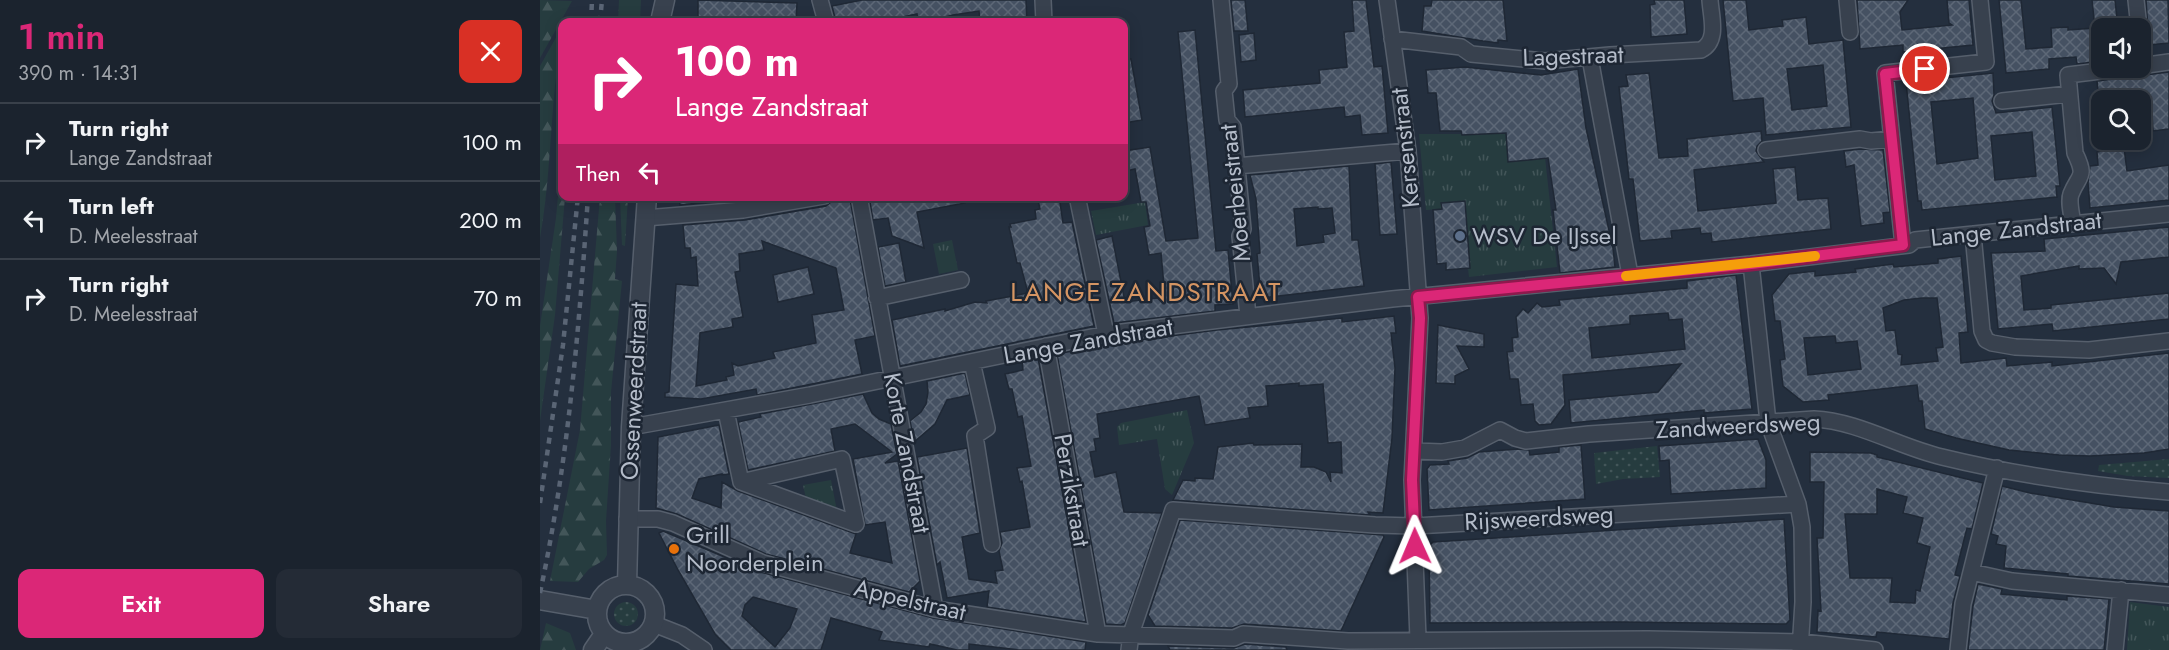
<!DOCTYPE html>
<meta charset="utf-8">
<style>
body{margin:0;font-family:Jost,sans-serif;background:#242b36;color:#f1f3f6;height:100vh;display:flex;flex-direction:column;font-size:22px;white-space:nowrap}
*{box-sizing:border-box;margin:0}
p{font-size:20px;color:#a0a4aa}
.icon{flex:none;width:33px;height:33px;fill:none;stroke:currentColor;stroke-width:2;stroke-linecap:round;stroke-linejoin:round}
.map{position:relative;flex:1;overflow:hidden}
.drawer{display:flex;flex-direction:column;background:#1b232e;width:540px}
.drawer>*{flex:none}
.hud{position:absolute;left:18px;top:18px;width:570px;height:183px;border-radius:12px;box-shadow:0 3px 15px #0003,0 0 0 2px #39404a;background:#db2777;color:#fff;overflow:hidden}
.controls{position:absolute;left:1551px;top:18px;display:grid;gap:12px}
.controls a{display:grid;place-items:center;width:60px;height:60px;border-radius:12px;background:#1b232e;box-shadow:0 3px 15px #0003,0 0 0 2px #39404a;font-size:30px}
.pin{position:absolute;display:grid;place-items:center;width:51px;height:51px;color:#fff;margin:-26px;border:3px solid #fff;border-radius:50%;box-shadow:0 2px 6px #0007}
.me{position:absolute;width:66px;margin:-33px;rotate:359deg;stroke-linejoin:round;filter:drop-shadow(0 0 4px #0008)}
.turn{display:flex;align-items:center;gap:21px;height:126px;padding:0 18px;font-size:27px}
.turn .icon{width:78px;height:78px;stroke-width:2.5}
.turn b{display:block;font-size:42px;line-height:51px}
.then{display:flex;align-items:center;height:57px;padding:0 18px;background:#0003;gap:12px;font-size:22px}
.round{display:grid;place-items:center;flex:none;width:63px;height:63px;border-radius:12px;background:#242b36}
.head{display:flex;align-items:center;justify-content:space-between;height:102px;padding:0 18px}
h1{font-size:36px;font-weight:600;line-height:45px;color:#db2777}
.cta{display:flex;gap:12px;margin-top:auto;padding:12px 18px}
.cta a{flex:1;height:69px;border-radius:12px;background:#db2777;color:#fff;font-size:24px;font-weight:600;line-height:69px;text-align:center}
.cta a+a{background:#242b36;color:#f1f3f6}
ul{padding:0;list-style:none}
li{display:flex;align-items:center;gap:18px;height:78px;padding:0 18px;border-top:2px solid #39404a}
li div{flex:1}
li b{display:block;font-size:22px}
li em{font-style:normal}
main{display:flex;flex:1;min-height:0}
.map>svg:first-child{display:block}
.grass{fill:url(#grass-dots)}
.forest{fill:url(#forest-firs)}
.park{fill:url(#park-tufts)}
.building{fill:url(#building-cross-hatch);stroke:#1f2835;stroke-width:1.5;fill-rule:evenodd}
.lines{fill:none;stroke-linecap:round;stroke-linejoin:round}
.minor-casing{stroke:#565f6c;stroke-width:18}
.tertiary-casing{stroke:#565f6c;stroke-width:21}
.minor{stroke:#38414e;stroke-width:15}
.tertiary{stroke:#38414e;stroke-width:18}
.rail{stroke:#5a6575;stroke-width:4.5;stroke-dasharray:6 6;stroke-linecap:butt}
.route-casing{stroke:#8e194d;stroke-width:15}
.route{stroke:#db2777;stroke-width:10}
.slow{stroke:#f59e0b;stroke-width:10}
.service-dot{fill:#5c6f8a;stroke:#1d2633;stroke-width:2}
.food-dot{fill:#e8710a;stroke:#1d2633;stroke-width:2}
.labels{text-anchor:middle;stroke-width:5;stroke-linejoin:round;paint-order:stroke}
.street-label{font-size:24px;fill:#b4bcc9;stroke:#1d2633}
.poi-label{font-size:24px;fill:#b4bcc9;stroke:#1d2633;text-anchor:start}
.neighbourhood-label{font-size:26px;letter-spacing:1.5px;fill:#d59563;stroke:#1d2633}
</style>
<main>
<section class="drawer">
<div class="head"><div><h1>1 min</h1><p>390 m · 14:31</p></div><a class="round" style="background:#d93025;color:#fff"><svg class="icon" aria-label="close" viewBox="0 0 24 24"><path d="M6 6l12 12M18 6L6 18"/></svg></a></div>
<ul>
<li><svg class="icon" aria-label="right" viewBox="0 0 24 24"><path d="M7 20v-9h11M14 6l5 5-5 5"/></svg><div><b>Turn right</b><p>Lange Zandstraat</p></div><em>100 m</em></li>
<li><svg class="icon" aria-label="left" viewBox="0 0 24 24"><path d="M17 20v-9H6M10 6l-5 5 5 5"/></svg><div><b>Turn left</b><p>D. Meelesstraat</p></div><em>200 m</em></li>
<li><svg class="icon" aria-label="right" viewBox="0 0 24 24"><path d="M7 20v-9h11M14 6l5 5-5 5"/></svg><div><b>Turn right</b><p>D. Meelesstraat</p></div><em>70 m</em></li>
</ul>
<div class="cta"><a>Exit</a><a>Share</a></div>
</section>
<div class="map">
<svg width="1629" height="650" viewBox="0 0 1629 650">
<defs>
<pattern id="grass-dots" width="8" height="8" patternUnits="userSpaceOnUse" patternTransform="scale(1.5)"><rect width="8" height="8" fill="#263c3f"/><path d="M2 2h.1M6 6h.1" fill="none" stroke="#435659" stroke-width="1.8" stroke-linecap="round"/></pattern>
<pattern id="forest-firs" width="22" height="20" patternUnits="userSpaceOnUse" patternTransform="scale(1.5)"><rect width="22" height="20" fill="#263c3f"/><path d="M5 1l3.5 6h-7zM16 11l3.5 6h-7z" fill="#435659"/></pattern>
<pattern id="park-tufts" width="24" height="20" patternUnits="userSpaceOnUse" patternTransform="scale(1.5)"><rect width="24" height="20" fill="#263c3f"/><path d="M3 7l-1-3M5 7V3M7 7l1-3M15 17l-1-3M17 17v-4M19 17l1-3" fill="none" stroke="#435659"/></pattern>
<pattern id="building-cross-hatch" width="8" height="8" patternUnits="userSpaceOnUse" patternTransform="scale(1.5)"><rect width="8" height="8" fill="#455162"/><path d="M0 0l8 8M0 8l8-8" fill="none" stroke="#5d6877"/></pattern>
</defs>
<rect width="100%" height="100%" fill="#242f3e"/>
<path class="grass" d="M1117,446L1120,477L1083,479L1056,484L1054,453Z
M1629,459V478L1588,476L1558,471L1559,465Z
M74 614a12 12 0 1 1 24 0a12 12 0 1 1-24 0Z"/>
<path class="forest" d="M0,0L32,1L0,58Z
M79,0H101L100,22H78Z
M22,27C23,47 17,66 15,86C10,137 9,188 0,238V66Z
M22,151V196L25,197L15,315L0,421V326L16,218Z
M60,197H75L77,251L75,279L82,281L71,392V445L66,521L67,555L64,560L49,569L38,582L10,581L40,430Z
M80,197H88L85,246L82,245Z
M6,623L30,633L36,650H0Z"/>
<path class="park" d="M1002,130L1017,267L929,277L928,268L930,267L925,201L902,203V209L886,210L879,134H966Z
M605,202L608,225L556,235L551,211Z
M412,240L418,270L399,274L393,244Z
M647,410L654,443L632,495L625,489L617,439L579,445L577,427L581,423Z
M291,480L297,511L267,503L263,485Z
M1590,602L1629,607V650H1587Z"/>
<path class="building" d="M158,0L257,3L256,22H158Z
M322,0H486L487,22H440L439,11L413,15L385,22V19L378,20L377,14L339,22H296L292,6Z
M691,0H705L708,31H694Z
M812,0H826L834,67L842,66L848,133L822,135L820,115L805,117L804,107L705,117L703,90L780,83L779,70L807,67L804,32L814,31Z
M892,0H963L967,41L958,40V43L943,41L882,31L884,6H891Z
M1114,0H1144L1147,34L1111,37L1110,5L1115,4Z
M1183,0H1206L1209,30L1243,26L1242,20L1266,17L1269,44L1303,40L1311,127L1226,135L1223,98L1193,101ZM1283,65L1287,106L1252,110L1247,69Z
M1317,0H1368L1360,12L1362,30L1412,25L1409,23L1407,0H1429L1433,45L1363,52V45L1320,49Z
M1459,0H1481L1486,49L1512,47L1511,28L1528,27V30L1555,28L1552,0H1575L1578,28H1562V61L1537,64L1536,57L1509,59V69L1466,73Z
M1606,0H1628L1629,43L1609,45Z
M655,30L676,251L688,250L693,304L675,305V311L574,323L556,240L572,236L585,302L625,297L621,253L609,255L604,227L610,226L606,202H601L595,169L586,171L584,151L610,147L626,241L658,238L638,32Z
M714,33L716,60L701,62L699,35Z
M584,59H591L602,120L584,123Z
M925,67L1001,75L1038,69L1046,128L1073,248L1075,267L1020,273L1013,210H1016L1008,158L968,162L966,133L922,135L921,131H900L896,93H888L886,70Z
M1629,72V129L1613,131L1611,97L1559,102L1557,81Z
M1109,73L1119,158L1148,156L1147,139L1221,131L1222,141L1217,146L1216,151L1224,162L1154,170L1158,211L1236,203L1233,169L1255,167L1258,200L1288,198L1291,229L1172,242L1171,233L1161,234L1160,228L1131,231L1132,238L1100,241L1093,179H1089L1079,87L1088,86L1086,75Z
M1453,73L1454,95L1452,101L1456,113L1512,107L1520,186H1516L1517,197L1382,210L1381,201H1378L1366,82ZM1433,98L1438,158L1397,164L1391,102ZM1492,132L1496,176L1455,180L1451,136Z
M1561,140H1583L1587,171L1629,165V200L1550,208L1548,183L1550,166L1558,165L1557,152L1562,151Z
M1320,149L1343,150L1350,212L1343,213L1344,223L1321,226L1314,165L1306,167L1304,151Z
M851,162L857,234L840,235L835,164Z
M809,166L812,240H818L824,286L721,298L717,254L720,253L716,199L710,175ZM778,207V209L792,208L795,233L783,235L784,242L757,246L754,209Z
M139,196H224L140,205Z
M329,196H424L425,203L377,212L384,248L352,236L348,218L333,220Z
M497,196H519L523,223L532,222L554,326L360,366L352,320L405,309V311L435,302L447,303L446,301L488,293L480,263H477L469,227H471L470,224L496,219L495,210L500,209Z
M310,199L335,336L315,340L322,374L217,395L216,389L161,399L125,397V393L129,392L136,284L158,286L156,257L151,258L150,248H145L143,225L205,220L286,206L291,202ZM222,241L296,268L304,310L272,315L276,343L233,352L235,358L198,366L192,363L194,375L186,377L187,380L156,386L160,333L193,327L192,319L203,317L195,272L200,271L199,254L224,250Z
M925,201L930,268L906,270V263L897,264L893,210L902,209L901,203Z
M1629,227V257L1581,262L1576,284L1564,268L1539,269V266L1481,276L1484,310L1511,308V305L1629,293V319L1513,331L1512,324L1458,329L1451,253L1505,251L1504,239Z
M359,243L366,282L345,286L338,247Z
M1421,256L1428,332L1419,333L1421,363L1466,358L1467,366L1512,362V366L1629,353V449L1604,453L1550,456L1519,455L1469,450L1416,438L1385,429L1382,401H1379L1377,385L1288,395L1289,400L1263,402L1243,386L1240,360L1245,359L1240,321H1235L1232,295L1249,274L1275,271V276L1316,272L1315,269L1353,264L1354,267L1398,263V259ZM1382,298H1397L1403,347L1396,348L1398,361L1361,365L1362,355L1358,354L1355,330L1346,331L1343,308L1364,300ZM1295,336L1296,343L1317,341L1321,369L1268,375L1264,338Z
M268,267L274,294L238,302L233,275Z
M1196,275L1212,409L1164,413V410L1031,423L1029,400L1118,392L1141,364L1023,375L1025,405L1011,424L999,425L995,421L993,404L981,405L978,379H970L967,352L973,351L972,338L978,337L976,317L983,309L988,313L997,303L1002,307L1020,305L1019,300L1147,288V281ZM1128,313L1129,320L1142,319L1145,349L1052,358L1049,328L1090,324V316Z
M854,316L856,333H851L855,368L852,438L843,513L828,512L830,515L633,500L643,480L655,481V478L673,479L678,447L713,443L714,445L762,444L761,467H774L786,472L791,482L790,472L802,473L801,442L788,443L783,384L759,386V383L726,386L728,406L708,408L710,418L665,425L659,396L557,414L560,438L554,439L556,451L550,452L555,477L576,472L584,512L622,513L585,623L581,625L566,624L517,354L568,344L677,330L802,318V322Z
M898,325L944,334V347L917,346L929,369L915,376V384L896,383Z
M498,358L546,622L447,607L449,591L407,598L400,562L397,565L377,457L427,448L440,533L422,537L429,579L457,583L455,571L463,570L459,551L462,543L460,532L490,527L482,481L480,482L477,468L491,466L482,416L478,417L472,389H469L465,374L483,370L482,361Z
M425,373L430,395L407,400L395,424L374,442L370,421L381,412L386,404L388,392L387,381Z
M323,394L332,413L339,419L351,424L357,454L345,463L358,461L380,581L369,592L226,554L137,514L116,508L118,437L179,425L189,474L182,475V474L159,479L152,498L181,508L182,482L198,491L316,534L310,553L352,563L345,522L325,525L313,459L352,452L315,424L291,429L295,451L208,470L198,422L221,417L220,414Z
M1218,439L1226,460V488L1131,494L1129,460L1120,461L1119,446Z
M1041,445L1045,499L889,510L887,469L890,465L909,464L908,461L927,458L939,452L978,449L989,450L990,455L1019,452V447Z
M1270,452L1331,453L1337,455V457L1443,483L1432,529L1427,528L1415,575L1420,576L1413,603L1409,639L1337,632L1336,637L1277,632L1278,610L1281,611L1277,538H1283L1284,482H1270ZM1337,489L1367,497L1363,513L1383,518L1377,543L1390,547L1380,591L1376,590L1375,603L1350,602L1352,578H1310L1305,514H1337Z
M1462,486L1490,493L1574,507L1629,511V584L1528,576V574L1464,568L1466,546L1456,544L1458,536L1451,534Z
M1244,519L1250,620L1246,624L1080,622L890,623L889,546L893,542Z
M640,520L843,535L844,537L801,631L704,624L692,628L615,626L608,615Z
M123,531L220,572L393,618L546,642L545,650H479L429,644V650H417L390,644L389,647L339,640L342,632L291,618L281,650H191L175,634L138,570L119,533ZM213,597L257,609L250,628L235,647L202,616L205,605Z
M1438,584L1462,589L1461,594L1527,600V596L1569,599L1564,650H1428L1433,606Z
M705,644L746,647L747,650H630L628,646L694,648Z"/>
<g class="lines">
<defs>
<path id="minor" d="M280,0L286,22
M503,0L504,22
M681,0L689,84L684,91L687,120L693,127L703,229L700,236L708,316
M847,0L868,151L880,318L872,480L878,639
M1307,0L1310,32
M1596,0L1599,28
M852,39L921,47L931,54L1005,61L1070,55L1161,50C1179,41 1171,17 1170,0
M1600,48L1602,65
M1050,58L1090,275
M1600,66L1629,62
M1462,101L1529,94
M1226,150L1320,139L1331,141L1352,139
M696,166L868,151
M319,196L395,609
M537,196L566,334
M105,218L203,210L284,196
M1533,224C1532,215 1528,202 1531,194C1539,174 1547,178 1535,153L1528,75L1585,68
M1433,234L1442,331L1446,340L1452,343L1475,347L1549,350L1629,341
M1363,245L1345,73L1446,62L1440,0
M1211,264L1228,422L1258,504L1262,527L1263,602L1260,650
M337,298L421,280
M506,346L558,634
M432,362L447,428L435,436L452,544
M186,411L201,482
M91,427L270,395L566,334L852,299L1211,264L1369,245L1375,240L1629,214
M875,451L902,452L925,448L960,430L975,438L986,441L1049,434L1274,419C1318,421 1359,447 1402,457C1476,475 1553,486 1629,492
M201,482L302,459L316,524
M201,482L316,524
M87,519H118L133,523L223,563L395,609L558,634L694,638L703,634L808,641L1108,639L1262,642L1335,650
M1431,572L1472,581L1629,595
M114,624L142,635L164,650
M589,650L591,634L633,510L835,525L875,526L1258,504
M1418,650L1423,604L1457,468
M1575,650L1581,590"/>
<path id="tertiary" d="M120,22L125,0
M57 614a29 29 0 1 1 58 0a29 29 0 1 1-58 0Z
M87,585L91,427L107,196
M0,600L57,610
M53,650L64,634"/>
</defs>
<use href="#minor" class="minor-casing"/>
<use href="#tertiary" class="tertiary-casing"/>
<use href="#minor" class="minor"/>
<use href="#tertiary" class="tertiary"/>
<path class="rail" d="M51,22L52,0
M60,22L62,0
M0,503L23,345L38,196
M0,593C28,462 39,330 48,196"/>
</g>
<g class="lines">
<defs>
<path id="route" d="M875,546L872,480L880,318L878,297L1211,264L1363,245L1345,74L1385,69"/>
</defs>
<use href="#route" class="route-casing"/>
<use href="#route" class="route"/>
<path class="slow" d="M1086,276L1275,256"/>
</g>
<circle class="service-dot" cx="920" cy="236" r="6"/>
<circle class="food-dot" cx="134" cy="549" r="6"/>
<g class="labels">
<g class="street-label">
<text transform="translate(1033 56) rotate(-2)" y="8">Lagestraat</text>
<text transform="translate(865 148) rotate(-96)" y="8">Kersenstraat</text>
<text transform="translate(695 193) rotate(-96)" y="8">Moerbeistraat</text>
<text transform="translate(1476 229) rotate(-6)" y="8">Lange Zandstraat</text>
<text transform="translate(548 341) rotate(-10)" y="8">Lange Zandstraat</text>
<text transform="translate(94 391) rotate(-87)" y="8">Ossenweerdstraat</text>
<text transform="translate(1198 426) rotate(-3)" y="8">Zandweerdsweg</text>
<text transform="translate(367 453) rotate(79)" y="8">Korte Zandstraat</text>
<text transform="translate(532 490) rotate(80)" y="8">Perzikstraat</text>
<text transform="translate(999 518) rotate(-3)" y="8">Rijsweerdsweg</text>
<text transform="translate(370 600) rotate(13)" y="8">Appelstraat</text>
</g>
<g class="poi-label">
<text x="932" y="244">WSV De IJssel</text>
<text x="146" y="543">Grill<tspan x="146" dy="28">Noorderplein</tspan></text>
</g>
<g class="neighbourhood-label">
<text x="606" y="301">LANGE ZANDSTRAAT</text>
</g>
</g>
</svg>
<div class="controls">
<a><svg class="icon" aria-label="sound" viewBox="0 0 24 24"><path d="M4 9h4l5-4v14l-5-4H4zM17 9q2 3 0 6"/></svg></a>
<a><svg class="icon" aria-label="search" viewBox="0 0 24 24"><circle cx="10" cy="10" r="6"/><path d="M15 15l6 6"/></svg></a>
</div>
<div class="pin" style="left:1385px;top:69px;background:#d93025"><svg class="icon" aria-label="arrive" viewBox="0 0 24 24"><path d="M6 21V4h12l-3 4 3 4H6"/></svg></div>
<svg class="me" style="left:875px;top:546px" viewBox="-20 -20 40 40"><path d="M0-17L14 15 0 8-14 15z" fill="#db2777" stroke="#fff" stroke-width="4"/></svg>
<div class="hud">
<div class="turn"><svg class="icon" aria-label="right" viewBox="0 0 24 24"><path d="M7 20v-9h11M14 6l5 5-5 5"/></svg><div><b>100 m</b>Lange Zandstraat</div></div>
<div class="then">Then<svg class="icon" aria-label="left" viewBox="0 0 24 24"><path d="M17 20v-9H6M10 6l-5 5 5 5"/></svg></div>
</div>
</div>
</main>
